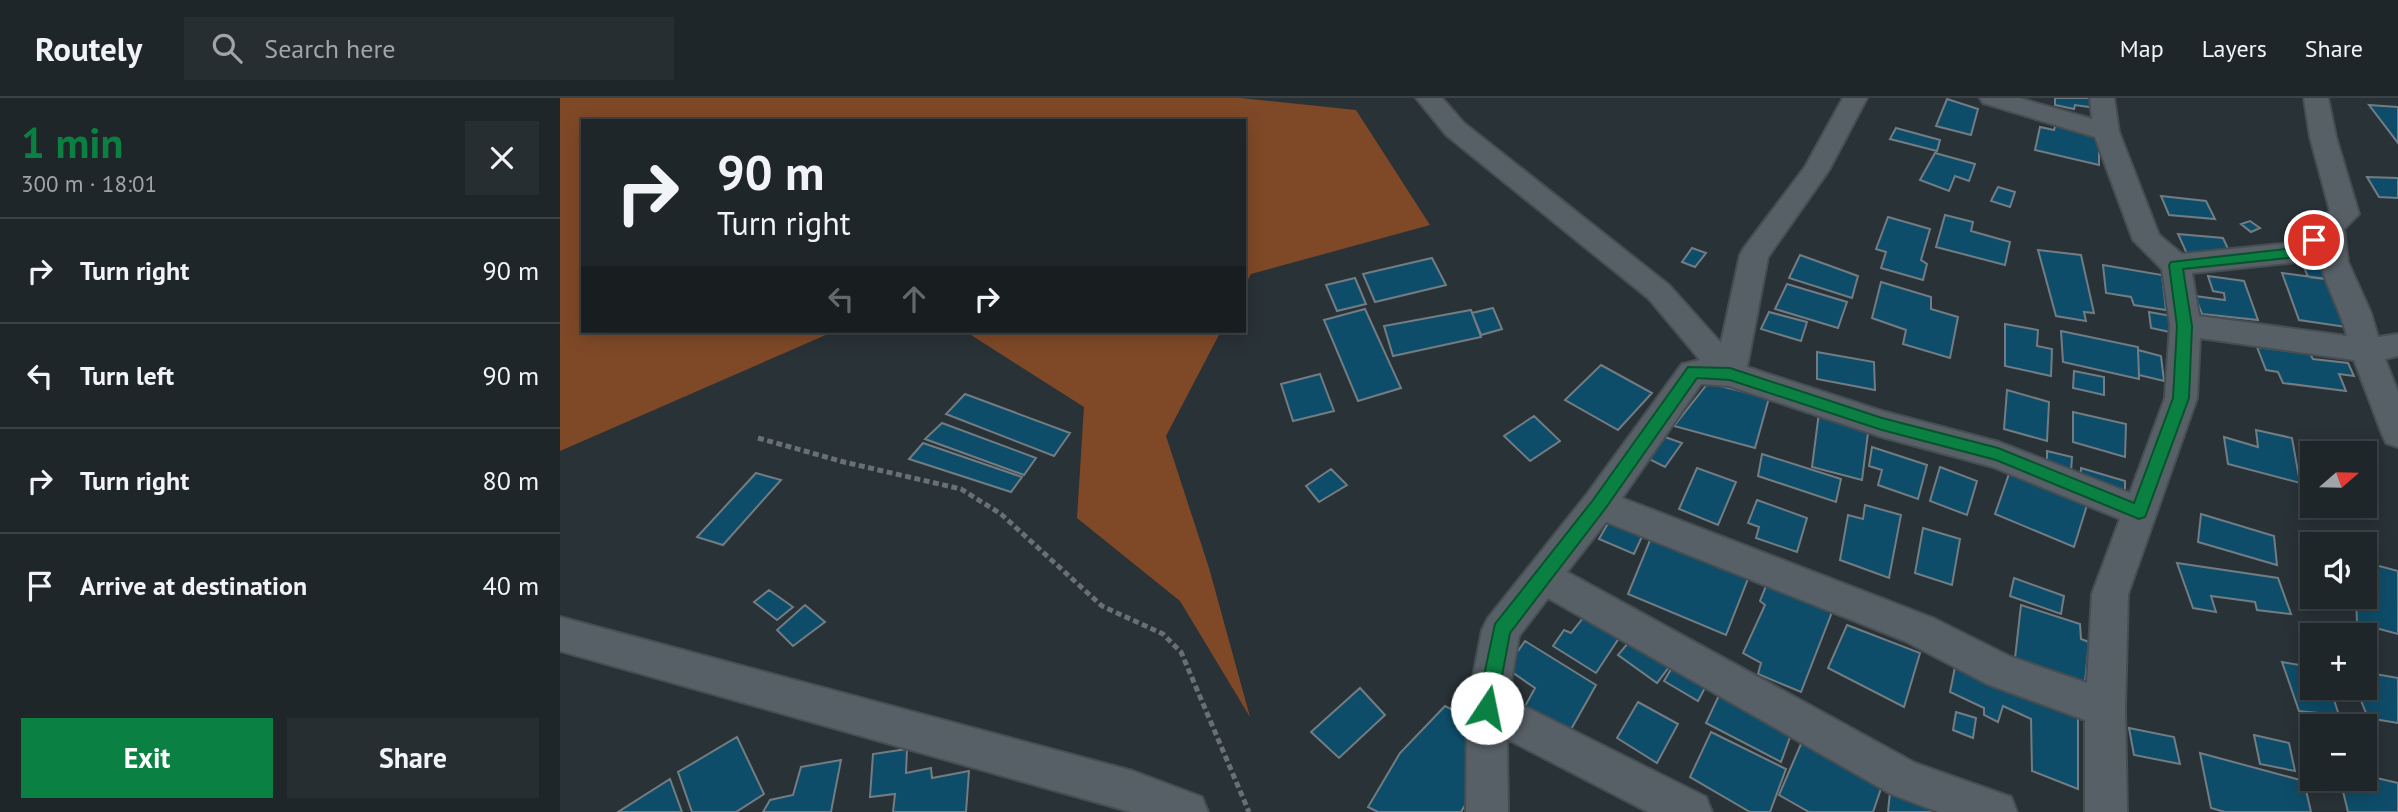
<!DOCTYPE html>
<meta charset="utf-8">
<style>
body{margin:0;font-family:"PT Sans",sans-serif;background:#272e31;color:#f1f3f6;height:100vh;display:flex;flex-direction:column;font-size:26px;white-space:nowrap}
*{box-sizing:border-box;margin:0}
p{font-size:23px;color:#a1a5a8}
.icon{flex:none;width:38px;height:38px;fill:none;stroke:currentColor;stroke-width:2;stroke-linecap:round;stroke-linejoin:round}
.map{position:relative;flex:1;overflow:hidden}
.sheet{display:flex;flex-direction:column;background:#1f2629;width:560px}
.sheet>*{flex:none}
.top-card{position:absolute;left:21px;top:21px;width:665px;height:214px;border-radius:0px;box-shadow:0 4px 18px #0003,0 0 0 2px #3c4346;background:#1f2629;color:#f1f3f6;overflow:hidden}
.needle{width:46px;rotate:70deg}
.tools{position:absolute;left:1740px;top:343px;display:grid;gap:14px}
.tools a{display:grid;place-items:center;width:77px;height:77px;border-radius:0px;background:#1f2629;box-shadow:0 4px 18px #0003,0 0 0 2px #3c4346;font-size:35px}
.pin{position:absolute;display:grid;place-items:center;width:60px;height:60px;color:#fff;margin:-30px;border:4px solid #fff;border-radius:50%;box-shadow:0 2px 7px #0007}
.me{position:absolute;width:77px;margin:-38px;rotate:11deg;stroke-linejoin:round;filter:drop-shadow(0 0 5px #0008)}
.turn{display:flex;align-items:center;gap:24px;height:147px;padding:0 21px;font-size:32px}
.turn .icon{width:91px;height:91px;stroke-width:2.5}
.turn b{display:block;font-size:49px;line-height:60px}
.lanes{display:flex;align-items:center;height:66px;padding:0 21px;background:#0003;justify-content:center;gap:35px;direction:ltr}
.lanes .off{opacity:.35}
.round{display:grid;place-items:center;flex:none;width:74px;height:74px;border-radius:0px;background:#272e31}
.head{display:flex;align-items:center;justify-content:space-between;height:119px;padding:0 21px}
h1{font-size:42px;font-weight:700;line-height:52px;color:#0b8043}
.button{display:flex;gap:14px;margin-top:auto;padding:14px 21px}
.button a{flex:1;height:80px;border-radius:0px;background:#0b8043;color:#fff;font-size:28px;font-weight:700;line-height:80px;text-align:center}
.button a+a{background:#272e31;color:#f1f3f6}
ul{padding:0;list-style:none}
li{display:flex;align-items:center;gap:21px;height:105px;padding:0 21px;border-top:2px solid #3c4346}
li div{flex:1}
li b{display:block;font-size:26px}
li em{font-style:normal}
header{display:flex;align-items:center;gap:42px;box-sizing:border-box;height:98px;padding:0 35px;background:#1f2629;border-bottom:2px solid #3c4346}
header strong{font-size:33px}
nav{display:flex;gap:38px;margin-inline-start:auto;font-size:24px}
.search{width:490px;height:63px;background:#272e31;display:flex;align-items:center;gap:18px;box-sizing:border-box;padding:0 24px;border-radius:0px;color:#a1a5a8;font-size:26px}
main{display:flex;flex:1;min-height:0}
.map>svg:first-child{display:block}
.green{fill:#7f4927}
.building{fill:#0e4d6a;stroke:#727c82;stroke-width:2}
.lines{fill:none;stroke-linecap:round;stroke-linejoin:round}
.street-casing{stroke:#464e52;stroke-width:4}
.path{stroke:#687075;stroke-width:5;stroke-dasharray:6 3.5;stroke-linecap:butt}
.street{fill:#576067;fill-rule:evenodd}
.route{fill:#0b8043;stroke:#07532c;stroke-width:2}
</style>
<header>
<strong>Routely</strong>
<div class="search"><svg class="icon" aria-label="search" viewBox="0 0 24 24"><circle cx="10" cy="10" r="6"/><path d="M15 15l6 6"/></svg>Search here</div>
<nav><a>Map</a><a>Layers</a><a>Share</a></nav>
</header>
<main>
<section class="sheet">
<div class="head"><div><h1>1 min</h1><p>300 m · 18:01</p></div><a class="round"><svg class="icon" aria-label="close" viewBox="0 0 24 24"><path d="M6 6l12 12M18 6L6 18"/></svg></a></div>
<ul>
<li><svg class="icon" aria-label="right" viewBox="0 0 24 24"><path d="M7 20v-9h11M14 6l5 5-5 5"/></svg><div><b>Turn right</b></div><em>90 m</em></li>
<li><svg class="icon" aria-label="left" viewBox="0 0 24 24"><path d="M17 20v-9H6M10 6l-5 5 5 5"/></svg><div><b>Turn left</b></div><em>90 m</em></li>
<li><svg class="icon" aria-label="right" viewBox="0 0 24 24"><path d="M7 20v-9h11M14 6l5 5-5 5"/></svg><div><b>Turn right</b></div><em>80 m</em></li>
<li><svg class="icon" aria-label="arrive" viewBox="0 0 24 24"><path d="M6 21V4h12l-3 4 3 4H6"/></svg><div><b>Arrive at destination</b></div><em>40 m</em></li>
</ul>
<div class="button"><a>Exit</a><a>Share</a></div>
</section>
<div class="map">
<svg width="1838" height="714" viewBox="0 0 1838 714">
<rect width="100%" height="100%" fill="#293237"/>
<path class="green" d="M0,0H680L796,12L870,127L691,176L684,189V23H23V233H275L0,353Z
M364,233H661L606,338L649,470L690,619L620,503L517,420L524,309L411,237Z"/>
<path class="building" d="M1495,0H1534L1536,10L1515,7L1514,11L1495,7Z
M1387,1L1418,11L1411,37L1376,28Z
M1809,7L1838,9V45Z
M1496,25L1539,37V67L1475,52L1480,29L1494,32Z
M1336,30L1380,42L1377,53L1330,41Z
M1375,55L1415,66L1409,83L1395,78L1389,93L1360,82Z
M1807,79L1838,80V100L1819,99Z
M1438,89L1455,94L1450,109L1431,103Z
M1601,98L1646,103L1655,121L1609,117Z
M1385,117L1413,124L1411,133L1450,144L1445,167L1376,149Z
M1328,119L1370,131L1361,162L1367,166L1363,182L1321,170L1326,154L1316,151Z
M1690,123L1700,130L1691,134L1681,126Z
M1618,136L1663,140L1669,153L1627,156Z
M1132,150L1146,155L1135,169L1122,164Z
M1478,152L1521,157L1534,215L1524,214L1526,223L1496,218Z
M1240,157L1298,178L1292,200L1229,180Z
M872,160L886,187L815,204L803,176Z
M1742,164L1768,168L1774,182L1748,179Z
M1543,167L1602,177L1606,212L1574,207L1571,199L1546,195Z
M1722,175L1774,182L1793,230L1739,222Z
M1648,178L1684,183L1698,222L1642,216L1635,198L1665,202L1664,195L1653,193Z
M795,180L806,206L777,213L766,187Z
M1321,184L1371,199V211L1398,219L1390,260L1343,246L1346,232L1312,220Z
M1227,186L1287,204L1278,230L1215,211Z
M933,210L942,231L921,237L912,215Z
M805,211L841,290L798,303L764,222Z
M911,212L921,239L833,258L824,228Z
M1209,214L1247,224L1241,243L1201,231Z
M1589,214L1612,218L1614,235L1591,230Z
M1445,226L1478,232L1477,248L1492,251L1491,278L1445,268Z
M1501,233L1578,249L1579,281L1503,264Z
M1697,249L1750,256L1753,261L1788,265L1794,278L1779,276L1786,293L1723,285L1718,274L1706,272Z
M1578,252L1601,258L1604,283L1579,277Z
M1257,254L1314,264L1315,292L1257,281Z
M1041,267L1092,295L1058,332L1005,302Z
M1514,273L1544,279V297L1513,290Z
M760,276L774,313L733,323L721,286Z
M1148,285L1209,300L1195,350L1114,328Z
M1447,292L1489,304L1487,343L1444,331Z
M405,296L510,335L494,358L386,316Z
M1259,314L1309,327L1302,382L1252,369Z
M1513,314L1566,326L1565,359L1513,344Z
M974,318L1000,343L970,363L944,338Z
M382,325L476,360L464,377L365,341Z
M1696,332L1732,340L1740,385L1668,366L1664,339L1698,349Z
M1105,339L1122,345L1105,369L1087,360Z
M1751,342L1776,349L1777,355H1752Z
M363,345L462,379L451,394L349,361Z
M1312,349L1367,367L1358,401L1318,387L1322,372L1309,368Z
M1487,353L1512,359L1511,374L1487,367Z
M1202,356L1281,381L1276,404L1198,378Z
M1380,369L1417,383L1407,417L1370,403Z
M1137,370L1176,384L1158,427L1119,411Z
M1521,370L1565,383V400L1520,382Z
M771,371L787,387L759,404L746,388Z
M1450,373L1528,404L1514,449L1435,416Z
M196,375L221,382L163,447L137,439Z
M1197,402L1247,420L1237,454L1196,440L1199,429L1188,425Z
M1305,407L1341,417L1329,480L1280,462L1288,417L1303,421Z
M1641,416L1714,438L1717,467L1638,444Z
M1051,420L1085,432L1074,456L1039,441Z
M1363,430L1400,441L1392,487L1355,475Z
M1093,435L1191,473L1166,537L1068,496Z
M1804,464L1838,473V536L1797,525L1796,499H1804Z
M1617,465L1718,480L1731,516L1697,512L1695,504L1651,498L1656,514L1633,510Z
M1454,480L1504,498L1501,516L1450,498Z
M1208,483L1274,509L1241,594L1198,576L1201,565L1183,555L1205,507L1200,503Z
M209,492L233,509L217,522L194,504Z
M245,507L265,524L233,548L217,532Z
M1461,507L1520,526L1521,541L1529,544L1525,584L1455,560Z
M1027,515L1061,537L1036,575L993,548L1004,532L1011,535Z
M1287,527L1360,555L1344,609L1268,570Z
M1073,539L1112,565L1097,585L1058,557Z
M965,543L1036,587L1009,635L964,610L975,590L946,570Z
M1396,564L1518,613V691L1472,673L1471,621L1443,608L1438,624L1424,617V610L1390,594Z
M1722,564L1752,569V590H1770L1779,617L1739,613Z
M1113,568L1147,586L1138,603L1104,583Z
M1804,574L1838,580V625L1808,620L1796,590H1804Z
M800,590L825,617L779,660L751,634Z
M1161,593L1233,631L1221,664L1146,625Z
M1078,604L1118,626L1097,665L1057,640Z
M885,608L910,621L913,694L901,714H818L808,709L840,655Z
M1396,614L1416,620L1413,640L1393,632Z
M1569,630L1614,639L1620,666L1574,657Z
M1151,634L1226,671L1210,714H1190L1130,679Z
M1694,637L1729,645L1735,673L1700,666Z
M177,639L204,696L176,714H132L118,674Z
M1244,639L1324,682L1313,714H1249L1219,697Z
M347,651L346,675L371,670L372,680L409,673L406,714H333L335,696L310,699L313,656Z
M1640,655L1744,683L1751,714H1665L1651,710Z
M281,662L271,714H203L210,702L233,697L241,669Z
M1804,677L1838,685V714H1788L1780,681H1804Z
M110,681L122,714H58Z
M1331,684L1404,714H1328Z"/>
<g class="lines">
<defs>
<path id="street" d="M856,0H882L904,25L1109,187L1161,245L1180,157L1184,150L1245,69L1283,0H1307L1269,72L1208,159L1187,269L1322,313L1439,344L1570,395L1605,300L1610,227L1602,171L1573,142L1535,39L1423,5L1420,0H1459L1532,21L1530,0H1554L1559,34L1599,137L1622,156L1730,145L1770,113L1750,39L1744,0H1768L1776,39L1799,116L1784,131L1788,164L1811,215L1818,239L1838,236V258L1825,261L1838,294V349L1826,345L1822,336L1794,262L1640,240L1637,300L1568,496L1565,610L1567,714H1525V622L1427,586L1347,544L1046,424L1007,474L1355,665L1451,699L1457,714H1378L1331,696L988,500L959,538L948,600L1146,699L1152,714H1088L947,641L948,714H906L907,610L922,532L928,520L1027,396L1122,266L1140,262L1089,201L886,37ZM1758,152C1761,181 1780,209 1787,238L1639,218L1632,175L1737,164L1747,161ZM1141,286L1169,288L1322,339L1433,369L1560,421L1532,496L1527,585L1451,559L1373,520L1062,400Z
M0,519L573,673L642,699L648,714H571L0,553Z"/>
</defs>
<use href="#street" class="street-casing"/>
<path class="path" d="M198,340L284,364L401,391L441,416L542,508L603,536L621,554L689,714"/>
<use href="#street" class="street"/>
</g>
<path class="route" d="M1754,137L1761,142L1759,145L1737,159L1623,171L1632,228L1629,300L1587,414L1585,419L1579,421L1436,362L1322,332L1170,282L1137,280L1045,411L950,535L936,610L933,617L927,619L920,617L917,610L935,526L1033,402L1128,269L1170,270L1322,320L1438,350L1574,405L1613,300L1617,228L1609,167L1611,164L1734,150Z"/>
</svg>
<div class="tools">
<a><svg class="needle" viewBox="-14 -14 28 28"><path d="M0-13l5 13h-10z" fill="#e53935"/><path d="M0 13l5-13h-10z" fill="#a1a5a8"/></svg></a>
<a><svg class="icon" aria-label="sound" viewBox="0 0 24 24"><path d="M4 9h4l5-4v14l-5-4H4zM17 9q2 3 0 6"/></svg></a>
<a>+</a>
<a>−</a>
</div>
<div class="pin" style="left:1754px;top:142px;background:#d93025"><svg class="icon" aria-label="arrive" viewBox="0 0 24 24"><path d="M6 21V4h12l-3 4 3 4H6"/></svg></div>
<svg class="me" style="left:927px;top:610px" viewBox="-20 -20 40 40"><circle r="19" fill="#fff"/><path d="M0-13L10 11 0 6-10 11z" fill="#0b8043"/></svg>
<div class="top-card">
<div class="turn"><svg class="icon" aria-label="right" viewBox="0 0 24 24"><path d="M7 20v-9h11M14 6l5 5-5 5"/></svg><div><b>90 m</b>Turn right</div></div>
<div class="lanes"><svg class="icon off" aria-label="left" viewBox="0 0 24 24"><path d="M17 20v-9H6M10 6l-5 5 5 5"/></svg><svg class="icon off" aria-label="ahead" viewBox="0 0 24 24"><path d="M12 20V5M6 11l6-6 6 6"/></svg><svg class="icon" aria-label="right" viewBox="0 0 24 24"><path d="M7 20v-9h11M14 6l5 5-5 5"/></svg></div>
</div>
</div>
</main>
